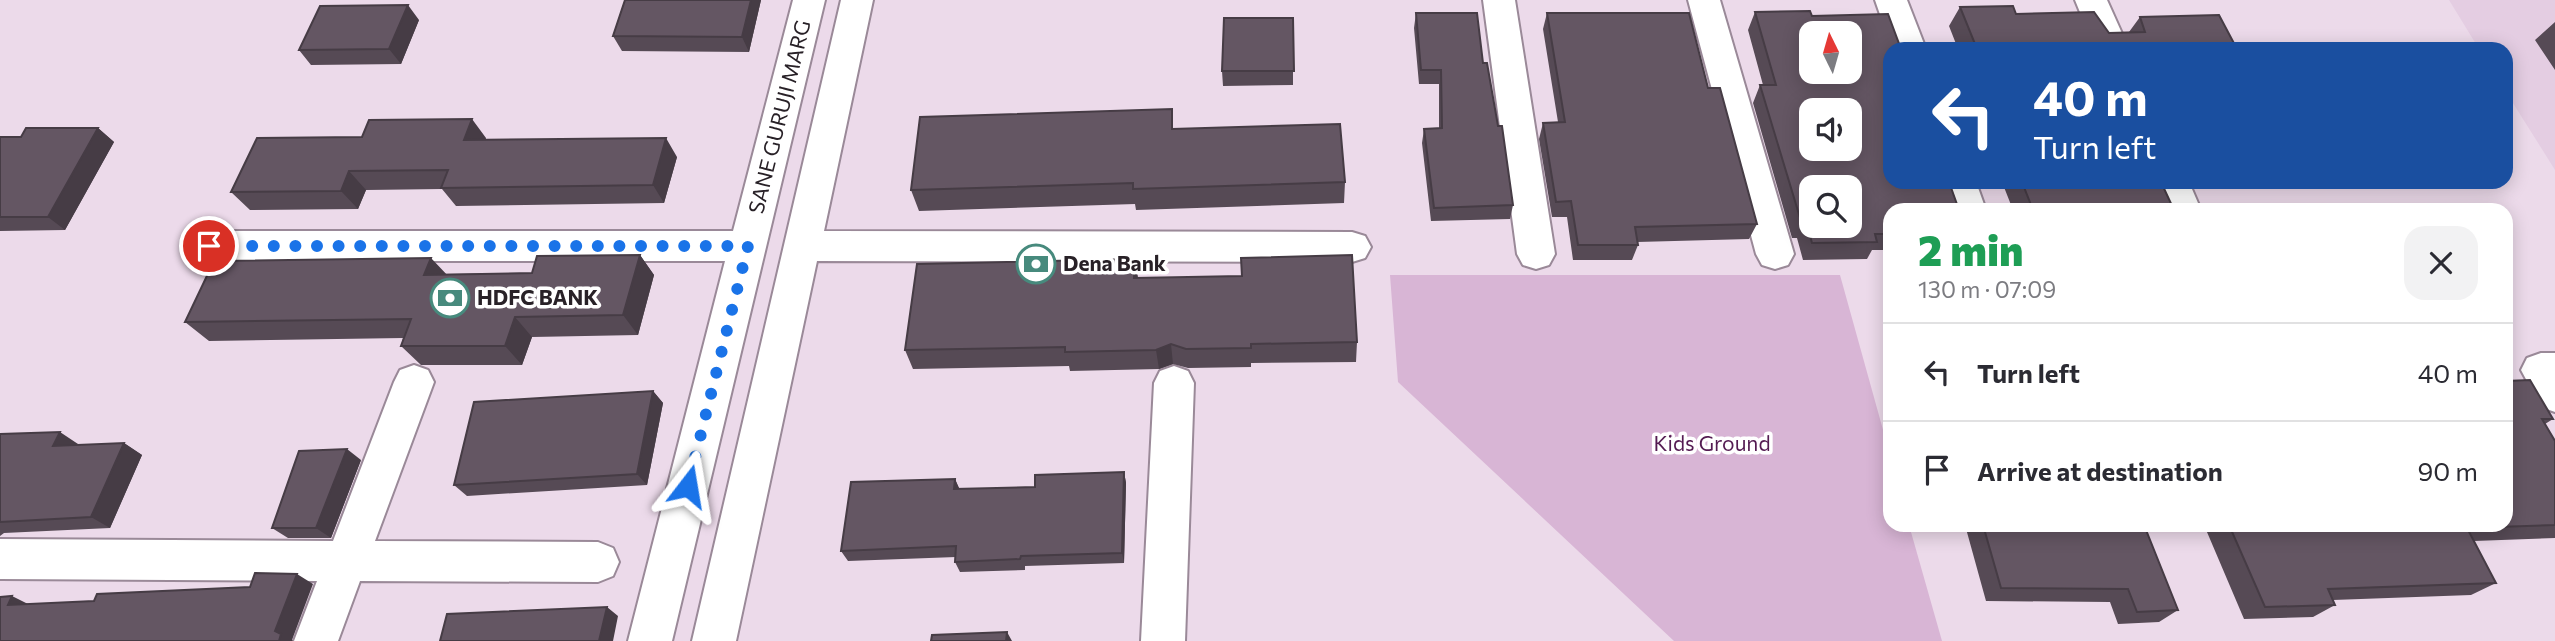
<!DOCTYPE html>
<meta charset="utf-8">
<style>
body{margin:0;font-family:Commissioner,sans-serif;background:#f2f2f3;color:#2b2b33;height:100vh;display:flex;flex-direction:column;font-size:26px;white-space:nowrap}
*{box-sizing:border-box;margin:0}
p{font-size:23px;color:#7c7c81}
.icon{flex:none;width:38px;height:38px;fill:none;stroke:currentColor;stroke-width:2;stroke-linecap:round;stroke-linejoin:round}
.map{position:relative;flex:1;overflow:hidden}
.details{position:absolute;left:1883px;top:203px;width:630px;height:329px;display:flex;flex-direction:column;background:#fff;border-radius:21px;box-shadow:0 4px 18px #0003}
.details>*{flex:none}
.banner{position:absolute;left:1883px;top:42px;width:630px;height:147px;border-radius:21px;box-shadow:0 4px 18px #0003;background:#1a4fa0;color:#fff;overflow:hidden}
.needle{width:46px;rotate:355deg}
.fabs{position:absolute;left:1799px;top:21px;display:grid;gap:14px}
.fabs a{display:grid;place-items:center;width:63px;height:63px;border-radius:14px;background:#fff;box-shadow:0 4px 18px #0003;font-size:35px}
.pin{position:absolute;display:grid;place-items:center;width:60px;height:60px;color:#fff;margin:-30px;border:4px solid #fff;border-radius:50%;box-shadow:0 2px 7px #0007}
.me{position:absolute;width:77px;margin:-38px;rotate:14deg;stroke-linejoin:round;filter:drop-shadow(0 0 5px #0008)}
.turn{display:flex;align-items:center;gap:24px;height:147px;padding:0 35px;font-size:32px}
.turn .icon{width:91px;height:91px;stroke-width:2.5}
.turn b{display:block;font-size:49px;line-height:60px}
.round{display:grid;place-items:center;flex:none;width:74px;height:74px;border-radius:21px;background:#f2f2f3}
.headline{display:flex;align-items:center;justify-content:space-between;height:119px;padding:0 35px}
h1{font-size:42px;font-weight:800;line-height:52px;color:#1e9e55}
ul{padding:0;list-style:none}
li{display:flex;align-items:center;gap:21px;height:98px;padding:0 35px;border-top:2px solid #e1e1e2}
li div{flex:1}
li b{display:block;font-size:26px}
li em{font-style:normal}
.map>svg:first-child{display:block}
.built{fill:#e4cde2}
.green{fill:#d8b5d5}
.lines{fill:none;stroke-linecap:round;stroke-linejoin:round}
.minor-casing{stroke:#9a8998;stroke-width:4}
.minor{fill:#fff;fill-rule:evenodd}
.wall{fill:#564a55}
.shaded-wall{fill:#463c45}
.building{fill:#645663;stroke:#463c45;stroke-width:2;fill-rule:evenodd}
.route{stroke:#1a73e8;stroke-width:12;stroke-dasharray:0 21.6}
.labels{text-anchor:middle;stroke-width:7;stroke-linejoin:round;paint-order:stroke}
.street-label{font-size:21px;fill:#282127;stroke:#fff}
.poi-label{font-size:21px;font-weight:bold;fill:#282127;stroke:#fff;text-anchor:start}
.park-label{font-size:21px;fill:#541b52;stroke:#fff}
</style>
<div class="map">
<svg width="2555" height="641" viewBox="0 0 2555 641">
<rect width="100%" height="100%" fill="#ecdaea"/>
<path class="built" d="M2449,0H2555V170L2506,92V49H2479Z"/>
<path class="green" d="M1390,275H1840L1890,455V525H1909L1942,641H1674L1398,382Z"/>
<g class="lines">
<defs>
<path id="minor" d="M793,0H825L672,641H628L725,261H209L196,257L190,246L196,235L209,231H733Z
M841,0H873L824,231L1352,232L1365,236L1371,247L1365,258L1352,262L817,261L736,641H692Z
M1483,0H1515L1555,254L1549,265L1536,269L1523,265L1517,254Z
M1688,0H1720L1794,254L1788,265L1775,269L1762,265L1756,254Z
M1875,0H1907L1926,49H1892Z
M2075,0H2107L2129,49H2095Z
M1940,182H1976L1986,210H1950Z
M2153,182H2189L2201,210H2165Z
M2541,353H2555V412L2541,407L2521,370L2527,358Z
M414,365L428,370L434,382L375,541L598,542L613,548L619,562L613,576L598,582L360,581L338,641H294L317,581L0,579V539L333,541L394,382L400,370Z
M1174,366L1188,371L1194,383L1185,641H1141L1154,383L1160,371Z"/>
</defs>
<use href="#minor" class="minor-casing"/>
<use href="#minor" class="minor"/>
</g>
<path class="wall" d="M625,0H761L749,52L622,51L613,36Z
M1960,7L2016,14L2109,33L2129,32L2140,17L2237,49H1958L1949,26Z
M1755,12L1890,210V250H1872L1867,259L1803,260L1797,238H1792L1753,103L1760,85H1763L1748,30Z
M1416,13L1483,63L1498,126L1513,205L1510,219L1431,221L1422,143L1424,129L1439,128V84H1419L1414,28Z
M1547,13L1708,88L1757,224L1749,239L1637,242L1638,245L1632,260H1573L1567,217H1552L1539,139L1543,123L1558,122L1543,29Z
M1293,18V85L1223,86L1222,71Z
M419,20L401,64L311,65L299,50Z
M2555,22V70L2535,40Z
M98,128L114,142L65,230L0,231V137H21Z
M1174,129L1345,182L1344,203L1136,210L1135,204L919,211L911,190Z
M486,138L485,140L677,157L664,203L456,206L442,189L366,190L358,209L250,210L231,192Z
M2002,182H2161L2174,210H2013Z
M640,255L654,275L638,335L532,337L522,365H421L401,346L403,338L209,341L185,322L446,274L532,273Z
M1135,259L1138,278L1357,342L1356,362L1251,363V367L1188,368L1173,364L1159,369L1070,371L1069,366L913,369L905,350Z
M2506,381L2553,419L2545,424L2555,441V538L2474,541L2496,583L2471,595L2333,600L2335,605L2313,617L2244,619L2204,525H2506Z
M653,391L663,403L647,485L467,496L454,485Z
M0,434L78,444V445L124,443L142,455L110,528L4,533L0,536Z
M361,460L331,538H288L272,528Z
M1124,472L1126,483L1124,563L1025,566V570L960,572L955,562L956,557L848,561L841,551L955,479L959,489L1035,487Z
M1965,525H2144L2178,610L2159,622L2118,624L2110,602L1986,601Z"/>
<path class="shaded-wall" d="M751,0H761L749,52L742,37Z
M408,5L419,20L401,64L389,49Z
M472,119L486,138L479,159L464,140Z
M98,128L114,142L65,230L48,217Z
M666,138L677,157L664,203L653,185Z
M349,171L366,190L358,209L341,191Z
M640,255L654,275L638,335L623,315Z
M431,258L450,278L424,275Z
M1135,259L1138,280L1134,278Z
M515,317L532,337L522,365L505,346Z
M1171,344L1173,364L1159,369L1156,350Z
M653,391L663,403L647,485L637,474Z
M60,432L78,444L72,458L53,446Z
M124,443L142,455L110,528L91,517Z
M347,449L361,460L331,538L316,528Z
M1124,472L1126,483L1124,563L1122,553Z
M955,479L960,490L954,489Z
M297,574L313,584L292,640L293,641H279L275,631Z
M12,596L32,606L8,605Z
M607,607L618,616L613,641H599Z
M1007,632L1012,641H1006Z"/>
<path class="building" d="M625,0H751L742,37L613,36Z
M408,5L389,49L299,50L320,6Z
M2013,6L2016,14L2094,12L2109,33L2145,32L2140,17L2219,15L2237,49H1977L1960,7Z
M1810,11L1812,16L1888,14L1901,49H1890V182H1949L1959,210H1890V234H1875L1877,242L1812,243L1806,221H1801L1760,85H1776L1755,12ZM1811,33H1850V72H1811ZM1811,110H1850V149H1811ZM1811,187H1850V226H1811Z
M1416,13H1477L1483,63H1487L1498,126H1502L1513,205L1434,208L1424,129L1442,128L1441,70H1421Z
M1547,13H1689L1708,88H1720L1757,224L1635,227L1638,245H1578L1571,201L1556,202L1543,123L1565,122Z
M1224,18H1293L1294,71H1222Z
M1172,109V129L1340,124L1345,182L1133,189V183L911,190L920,117Z
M472,119L464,140L666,138L653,185L441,188L448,170L349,171L341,191L231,192L257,138L362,137L369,120Z
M26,128H98L48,217H0V137H21Z
M2022,182H2161L2174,210H2033Z
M640,255L623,315L515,317L505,346H401L411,319L185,322L214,261L431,258L424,275L532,273L537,256Z
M1352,255L1357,342L1251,344V348L1186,349L1171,344L1156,350L1065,352V347L905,350L917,264L1135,259L1134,278L1242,276L1241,258Z
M2530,380L2553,419H2542L2555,441V525L2467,528L2496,583L2328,589L2335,605L2265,607L2229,525H2506V381Z
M653,391L637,474L454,485L474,402Z
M60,432L53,446L124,443L91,517L0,522V434Z
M347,449L316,528H272L299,451Z
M1124,472L1122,553L1021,556L1020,559L955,562L956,546L841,551L851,482L955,479L954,489L1035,487V475Z
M1983,525H2144L2178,610L2137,612L2128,589L2001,588Z
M255,573L297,574L275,631L281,634L279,641H0V597L12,596L8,605L94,601L97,594L250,587Z
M607,607L599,641H440L447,614Z
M1007,632L1006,641H931L932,635Z"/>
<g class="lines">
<path class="route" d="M209,246H748L688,486"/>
</g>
<defs>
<symbol id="bank-ring" viewBox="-11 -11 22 22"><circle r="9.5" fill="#fff" stroke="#478a7d" stroke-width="1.5"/><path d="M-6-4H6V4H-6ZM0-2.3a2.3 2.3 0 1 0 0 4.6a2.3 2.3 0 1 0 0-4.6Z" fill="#478a7d"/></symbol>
</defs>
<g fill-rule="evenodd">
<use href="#bank-ring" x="1014" y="242" width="44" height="44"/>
<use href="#bank-ring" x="428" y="276" width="44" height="44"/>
</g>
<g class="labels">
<g class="street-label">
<text transform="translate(780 117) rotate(-76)" y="7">SANE GURUJI MARG</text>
</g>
<g class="poi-label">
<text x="1063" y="271">Dena Bank</text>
<text x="477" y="305">HDFC BANK</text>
</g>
<g class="park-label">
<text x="1712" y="451">Kids Ground</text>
</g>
</g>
</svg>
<div class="fabs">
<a><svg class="needle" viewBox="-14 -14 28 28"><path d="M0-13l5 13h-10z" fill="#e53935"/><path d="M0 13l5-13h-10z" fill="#7c7c81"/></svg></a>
<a><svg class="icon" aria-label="sound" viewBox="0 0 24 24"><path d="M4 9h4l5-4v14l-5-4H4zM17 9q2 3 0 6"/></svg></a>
<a><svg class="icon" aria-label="search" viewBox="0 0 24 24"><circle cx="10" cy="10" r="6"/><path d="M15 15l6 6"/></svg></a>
</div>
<div class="pin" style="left:209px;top:246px;background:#d93025"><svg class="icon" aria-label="arrive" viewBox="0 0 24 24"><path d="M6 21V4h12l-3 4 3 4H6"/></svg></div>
<svg class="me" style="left:688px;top:486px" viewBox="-20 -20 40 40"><path d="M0-17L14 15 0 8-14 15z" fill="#1a73e8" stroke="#fff" stroke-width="4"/></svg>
<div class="banner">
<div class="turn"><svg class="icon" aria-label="left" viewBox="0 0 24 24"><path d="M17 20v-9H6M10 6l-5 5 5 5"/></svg><div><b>40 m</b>Turn left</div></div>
</div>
<section class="details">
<div class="headline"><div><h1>2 min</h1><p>130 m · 07:09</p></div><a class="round"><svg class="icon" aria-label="close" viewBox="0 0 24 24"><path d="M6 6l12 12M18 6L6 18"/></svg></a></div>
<ul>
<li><svg class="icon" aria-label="left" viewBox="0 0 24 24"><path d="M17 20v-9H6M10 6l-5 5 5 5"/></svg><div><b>Turn left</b></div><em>40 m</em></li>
<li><svg class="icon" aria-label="arrive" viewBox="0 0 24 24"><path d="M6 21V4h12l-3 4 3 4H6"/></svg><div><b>Arrive at destination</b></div><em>90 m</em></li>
</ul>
</section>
</div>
